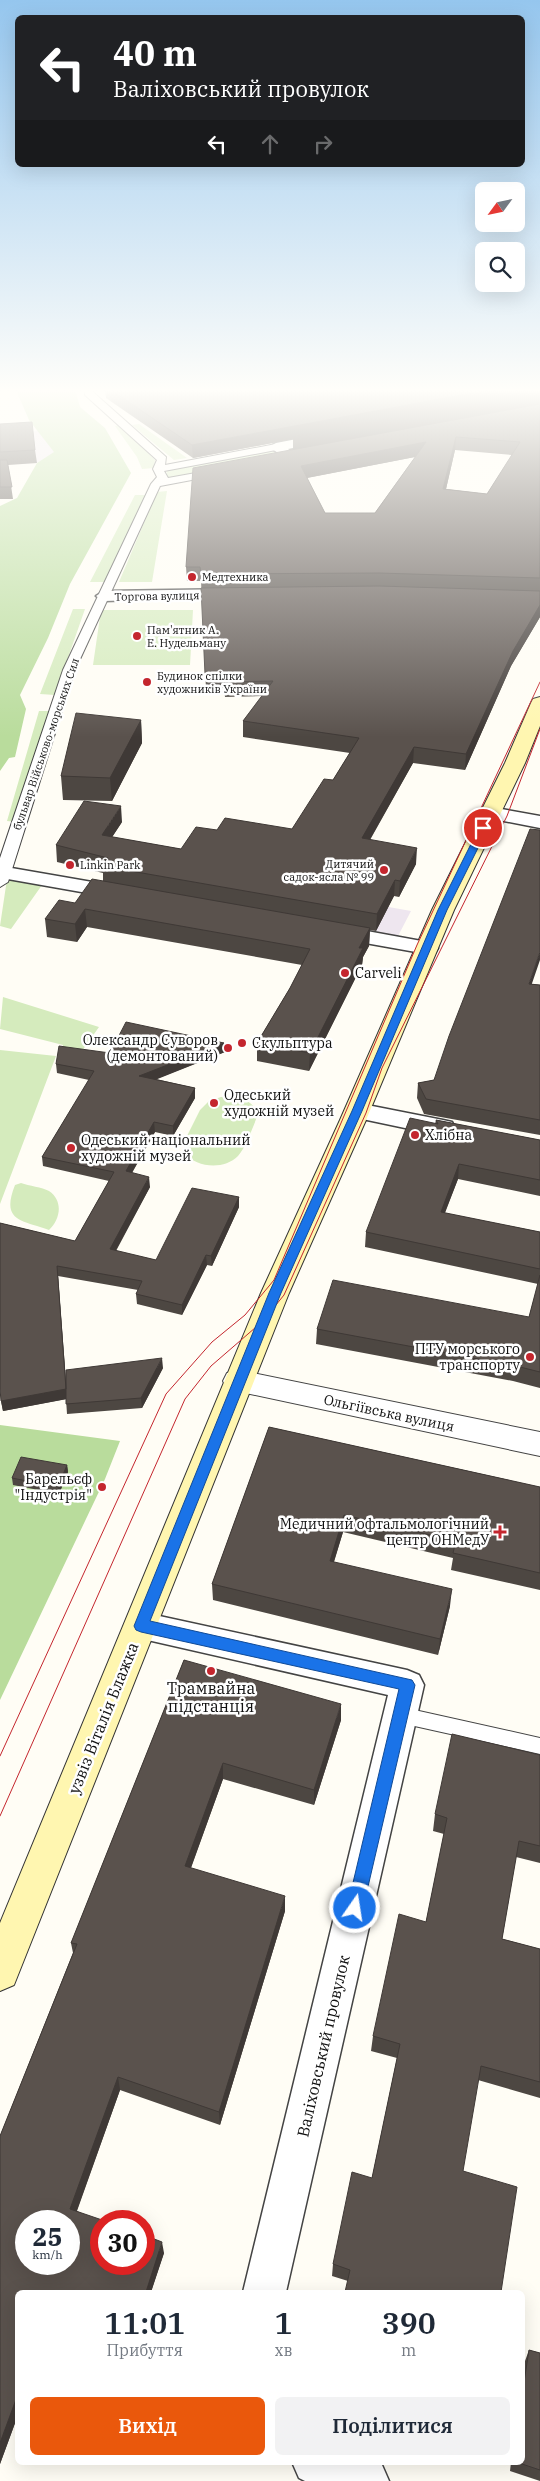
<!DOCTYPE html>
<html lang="uk">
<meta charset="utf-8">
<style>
body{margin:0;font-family:"IBM Plex Serif",serif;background:#f2f2f3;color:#1f2937;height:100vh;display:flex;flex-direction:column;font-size:19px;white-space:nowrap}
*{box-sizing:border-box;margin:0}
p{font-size:16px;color:#747a83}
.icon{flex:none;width:28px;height:28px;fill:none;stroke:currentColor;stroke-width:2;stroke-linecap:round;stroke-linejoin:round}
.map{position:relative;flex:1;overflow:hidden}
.panel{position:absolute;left:15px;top:2290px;width:510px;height:175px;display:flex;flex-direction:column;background:#fff;border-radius:8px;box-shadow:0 5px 20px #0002}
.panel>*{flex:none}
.top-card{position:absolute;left:15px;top:15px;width:510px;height:152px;border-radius:8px;box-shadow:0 5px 20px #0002;background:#202124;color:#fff;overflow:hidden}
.needle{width:32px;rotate:237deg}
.tools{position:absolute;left:475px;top:182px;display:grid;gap:10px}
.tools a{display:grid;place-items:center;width:50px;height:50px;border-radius:8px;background:#fff;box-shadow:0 5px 20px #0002;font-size:25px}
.speed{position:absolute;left:15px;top:2210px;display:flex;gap:10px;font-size:25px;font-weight:700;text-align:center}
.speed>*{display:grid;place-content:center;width:65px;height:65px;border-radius:50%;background:#fff;box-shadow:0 5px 20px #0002;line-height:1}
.speed small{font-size:12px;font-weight:400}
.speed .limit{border:8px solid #d22;background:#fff;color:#111}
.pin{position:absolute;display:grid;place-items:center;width:42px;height:42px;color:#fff;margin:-21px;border:2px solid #fff;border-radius:50%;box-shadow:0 1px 5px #0007}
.me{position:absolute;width:55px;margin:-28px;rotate:13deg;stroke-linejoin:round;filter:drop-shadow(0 0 4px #0008)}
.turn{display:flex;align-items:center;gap:18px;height:105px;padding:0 15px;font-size:22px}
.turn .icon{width:65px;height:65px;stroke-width:2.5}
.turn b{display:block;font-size:35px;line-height:42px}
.lanes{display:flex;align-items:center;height:48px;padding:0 15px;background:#0003;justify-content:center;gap:25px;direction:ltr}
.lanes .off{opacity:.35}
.eta{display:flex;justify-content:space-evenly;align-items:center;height:85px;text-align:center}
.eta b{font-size:30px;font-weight:600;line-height:35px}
.button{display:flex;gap:10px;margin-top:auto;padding:10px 15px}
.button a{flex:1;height:58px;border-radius:8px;background:#ea580c;color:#fff;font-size:20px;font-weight:600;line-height:58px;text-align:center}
.button a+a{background:#f2f2f3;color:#1f2937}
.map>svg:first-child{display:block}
.industrial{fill:#eee6ef}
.green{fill:#d5ebbd}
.forest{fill:#b9dc9c}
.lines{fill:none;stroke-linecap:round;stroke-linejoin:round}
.service-casing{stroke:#444;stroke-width:2}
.pedestrian-casing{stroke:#444;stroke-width:2}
.minor-casing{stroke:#444;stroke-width:3}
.tertiary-casing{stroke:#444;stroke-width:2}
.secondary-casing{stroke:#333;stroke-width:2}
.service{fill:#fff;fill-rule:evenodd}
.pedestrian{fill:#fff;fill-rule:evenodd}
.minor{fill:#fff;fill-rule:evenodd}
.tertiary{fill:#fff;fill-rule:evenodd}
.secondary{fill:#fff6b0;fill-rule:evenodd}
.tram{stroke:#c4262e;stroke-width:1}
.wall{fill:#4d4742;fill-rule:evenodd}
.shaded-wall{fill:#3f3936}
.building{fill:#5a524d;stroke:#3f3936;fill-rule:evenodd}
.route{fill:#1a73e8;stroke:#114b97}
.poi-dot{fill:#c4262e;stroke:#fff;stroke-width:2}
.labels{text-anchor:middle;stroke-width:5;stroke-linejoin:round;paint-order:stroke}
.far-poi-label{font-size:11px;fill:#111;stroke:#fff;text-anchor:start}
.far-street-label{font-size:11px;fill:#111;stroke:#fff}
.poi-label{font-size:14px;fill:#111;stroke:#fff;text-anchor:start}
.street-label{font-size:14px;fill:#111;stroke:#fff}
.near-poi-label{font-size:16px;fill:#111;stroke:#fff}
.near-street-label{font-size:16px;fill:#111;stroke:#fff}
</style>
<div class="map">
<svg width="540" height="2481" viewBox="0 0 540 2481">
<rect width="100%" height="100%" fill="#fffdf5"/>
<path class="industrial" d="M38,431L55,452L37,463L0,465V434Z
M288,889L411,911L397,938L273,913Z"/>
<path class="green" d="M139,424L187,458L174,460L132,425Z
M120,425L155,460L154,468L142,469L137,457L115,426Z
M275,449L288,458L166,481L167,469Z
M167,491L152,582H119L157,492Z
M135,495H147L108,582H90Z
M73,609H85L55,695L40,694Z
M101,610H193L190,665H93Z
M39,711H52L16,822L7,821Z
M7,879L42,885L11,929L0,926Z
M3,997L99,1027L77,1058L62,1055L63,1045L0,1029Z
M0,1050L56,1056L0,1204Z
M221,1097C235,1096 257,1099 257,1117C252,1129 246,1147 238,1156C224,1170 197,1168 184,1153V1142L200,1110L209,1101Z
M21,1183C29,1186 42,1187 49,1191C64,1201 60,1220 49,1230C20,1220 1,1221 15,1185Z"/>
<path class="forest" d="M16,390H75L80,407L105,428L131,473L70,584L48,638L20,695L26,709L15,757L9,758L0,771V506L17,498L37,463L54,452L29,420Z
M0,1425L120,1441L105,1479L0,1700Z"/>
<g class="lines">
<defs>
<path id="service" d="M401,1707L540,1738V1754L401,1723L395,1721L392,1715L395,1709Z"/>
<path id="pedestrian" d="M85,390H93V392L166,457L165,465L276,444L281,447L276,450L164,471L168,478L218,469L223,472L218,475L160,486L75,670L8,882L0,887V858L63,670L151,484L157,477L153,469L157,460L85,395Z"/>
<path id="minor" d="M328,433L335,437L333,440L288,449L294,453L320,451L322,454L320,457L292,462L269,447L276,443Z
M237,589L245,594L243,597L104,601L96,596L104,591Z
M490,807L540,816V828L483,817L480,813L483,809Z
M0,866L121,887L128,889L131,893L128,897L121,899L2,878H0Z
M334,925L427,942L435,943L438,948L435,953L427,954L326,936L323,931L326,926Z
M357,1103L443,1120L452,1122L455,1128L452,1134L443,1136L348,1116L345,1111L348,1106Z
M141,1612L407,1670L419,1675L424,1685L286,2292H243L388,1695L130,1636L125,1626L130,1616Z
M292,2462H377L382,2465L389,2481H305L299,2478Z"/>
<path id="tertiary" d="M238,1370L540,1432V1456L227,1389L223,1381L227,1373Z"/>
<path id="secondary" d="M540,697V726L525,763L454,910L366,1120L289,1293L14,1985L0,1991V1923L261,1293L340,1120L432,910L505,763L531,703L533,699Z"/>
</defs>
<use href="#service" class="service-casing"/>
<use href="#pedestrian" class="pedestrian-casing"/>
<use href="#minor" class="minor-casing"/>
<use href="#tertiary" class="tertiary-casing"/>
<use href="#secondary" class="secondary-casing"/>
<use href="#service" class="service"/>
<use href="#pedestrian" class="pedestrian"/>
<use href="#minor" class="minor"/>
<use href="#tertiary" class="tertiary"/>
<use href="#secondary" class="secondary"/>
<path class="tram" d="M0,1756L166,1394L212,1342L245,1315L274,1280L417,945L540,682
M0,1816L185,1399L211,1366L263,1321L284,1295L366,1113L382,1068L507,816L540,729"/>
</g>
<path class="wall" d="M105,390H540V617L511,666L465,770L413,763L370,840L416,864L399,897L394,896L376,931L370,930L369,946L363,957L362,965L309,1071L257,1061V1043L290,988L302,965L87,927L77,942L47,937L45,919L75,903L103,881V873L57,862L56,845L122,822L112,837L181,849L217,830L292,829L333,780L350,753L243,737V721L262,696L225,697L224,688L206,689L201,581H187L186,567L293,450V439L193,458L106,398ZM455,450L512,455L487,494L446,489ZM415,457L375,513H325L307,478Z
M0,424L35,450L37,463L8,465L13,499H0Z
M141,720L142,743L112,801L63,800L61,776Z
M532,984L540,985V1135L424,1114L417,1098L418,1083L434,1080Z
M224,1043L225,1052L156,1079L195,1088V1098L173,1136L155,1132L132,1173L150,1187L116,1251L156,1260L239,1197V1207L212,1266L207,1265L182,1315L137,1304L136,1294L138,1290L58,1276L66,1381L163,1368L142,1408L67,1414L66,1399L3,1411L1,1401L0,1223L75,1241L109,1181L43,1166L42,1157L89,1080L57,1073L56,1064L110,1053Z
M436,1120L540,1140V1196L458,1179L445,1213L540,1232V1388L513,1381L316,1344L317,1329L529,1317L538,1284L365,1247L366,1232L435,1124Z
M269,1427L540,1487V1590L451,1570L453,1558L343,1532L334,1562L450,1606L438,1655L213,1600L212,1584Z
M67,1465L68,1472L59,1494L13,1485L12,1478Z
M184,1660L341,1720L314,1805L223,1779L191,1868L285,1911L220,2125L120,2090L77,2211L164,2253L151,2292H18V2415L0,2464V2136L73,1953L71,1943Z
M540,1755V1863L516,1857L502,1939L540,1949V2098L478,2080L348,2281L332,2276L333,2264L372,2178L397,2058L371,2051L373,2036L426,1922L444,1834L433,1831L435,1814Z
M529,2350L540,2353V2481L510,2471L511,2462H522V2378L525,2361Z"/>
<path class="shaded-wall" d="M489,390H540V405L293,450V439L193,458L192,445Z
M456,437L455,450L443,502V489Z
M426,442L425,455L301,479V466Z
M540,605V617L511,666L465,770L466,754L513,651Z
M141,720L142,743L112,801L110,778Z
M414,747L413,763L361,855L362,838Z
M121,806L122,822L103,851L102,835Z
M417,848L416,864L399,897L400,881Z
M395,880L394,896L376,931L377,914Z
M85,909L87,927L77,942L75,924Z
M370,928L369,946L363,957L362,965L309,1071L310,1053L359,948Z
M540,952V960L527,998L529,984Z
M224,1043L225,1052L140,1086L139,1076Z
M195,1088V1098L173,1136V1126Z
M154,1122L155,1132L127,1181L126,1171Z
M459,1164L458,1179L439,1227L441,1212Z
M149,1177L150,1187L111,1259L110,1249Z
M239,1197V1207L212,1266L211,1256Z
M206,1255L207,1265L182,1315V1305Z
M57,1266L58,1276L67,1399L66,1389Z
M162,1358L163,1368L142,1408L141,1398Z
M66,1389L67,1399L3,1411L1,1401Z
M67,1465L68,1472L59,1494L58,1487Z
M344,1515L343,1532L329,1577L330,1561Z
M452,1589L450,1606L438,1655L440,1639Z
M341,1704V1720L314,1805V1790Z
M223,1763V1779L186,1881L185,1866Z
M285,1896V1911L220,2125L219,2112Z
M118,2077L120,2090L73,2221L70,2209Z
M162,2242L164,2253L151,2292H146Z
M18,2394V2415L0,2464V2443Z"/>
<path class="building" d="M111,390H489L192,445Z
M540,392V393L293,437Z
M540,404V578L379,573L201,574L200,567H186L193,468ZM456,437L520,442L487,494L443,489ZM426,442L375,513H325L301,466Z
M32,422L35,450L0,452V424Z
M0,460H7L12,487H0Z
M379,586L540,591V605L513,651L466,754L414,747L362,838L417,848L400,881L395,880L377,914L102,866L108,858L56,845L84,801L121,806L102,835L181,849L196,827L217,830L225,818L292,829L324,779L333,780L359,738L243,721L273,681L224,682V673L205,674L201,588Z
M76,713L141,720L110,778L61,776Z
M530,829L540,830V952L529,984L540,985V1120L426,1099L418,1083L434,1080L449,1036Z
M92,879L370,928L359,948H363L310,1053L257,1043L290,988L310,949L85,909L75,924L45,919L59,900L75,903Z
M126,1022L224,1043L139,1076L195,1088L173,1126L154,1122L126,1171L149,1177L110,1249L156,1260L192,1188L239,1197L211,1256L206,1255L182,1305L136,1294L142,1281L57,1266L66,1389V1370L162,1358L141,1398L66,1404V1389L1,1401L0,1389V1223L75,1241L114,1172L42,1157L94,1071L56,1064L59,1046L110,1053Z
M410,1118L438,1124L436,1120L540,1140V1180L459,1164L441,1212L540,1232V1269L366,1232Z
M540,1275V1372L516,1366L317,1329L333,1280L529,1317Z
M269,1427L540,1487V1573L453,1553L456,1541L344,1515L330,1561L452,1589L440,1639L212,1584Z
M21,1457L67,1465L58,1487L12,1478Z
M184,1660L341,1704L314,1790L223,1763L185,1866L285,1896L219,2112L118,2077L70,2209L105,2221H101V2264H144V2235L162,2242L146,2292H18V2394L0,2443V2136L77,1944L71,1943ZM26,2221H69V2264H26Z
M452,1734L540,1755V1846L519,1841L502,1939L540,1949V2082L481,2066L463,2171L517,2187L501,2292H345L350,2270L333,2264L352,2172L372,2178L400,2044L373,2036L399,1914L426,1922L447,1818L435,1814Z
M529,2350L540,2353V2470L516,2462H522V2395Z"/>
<linearGradient id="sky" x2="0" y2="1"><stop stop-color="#95c6ee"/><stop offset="0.53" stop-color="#fffefa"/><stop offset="1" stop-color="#fffefa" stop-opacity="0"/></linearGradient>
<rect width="540" height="737" fill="url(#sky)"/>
<path class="route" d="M480,826L488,828L447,910L362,1111L281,1293L150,1621L412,1680L415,1685L363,1908L361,1913L355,1915L350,1913L347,1908L399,1689L141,1632L136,1630L134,1626L269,1293L352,1111L438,910Z"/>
<g class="poi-dot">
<circle cx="192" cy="577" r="5"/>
<circle cx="137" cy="636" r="5"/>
<circle cx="147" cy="682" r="5"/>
<circle cx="70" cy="865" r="5"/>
<circle cx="384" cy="870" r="5"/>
<circle cx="345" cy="973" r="5"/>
<circle cx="242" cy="1043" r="5"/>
<circle cx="228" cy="1048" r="5"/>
<circle cx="214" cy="1103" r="5"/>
<circle cx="415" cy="1135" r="5"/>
<circle cx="71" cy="1148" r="5"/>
<circle cx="530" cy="1357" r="5"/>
<circle cx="102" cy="1487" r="5"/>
<path d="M497.5 1524.5h5v5h5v5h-5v5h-5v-5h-5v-5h5z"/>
<circle cx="211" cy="1671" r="5"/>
</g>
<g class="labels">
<g class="far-poi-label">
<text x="202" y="581">Медтехника</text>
<text x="147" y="634">Пам'ятник А.<tspan x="147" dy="13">Е. Нудельману</tspan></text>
<text x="157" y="680">Будинок спілки<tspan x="157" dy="13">художників України</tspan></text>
<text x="374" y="868" text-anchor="end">Дитячий<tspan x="374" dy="13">садок-ясла № 99</tspan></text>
<text x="80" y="869">Linkin Park</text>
</g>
<g class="far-street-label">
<text transform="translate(157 596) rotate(-1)" y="4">Торгова вулиця</text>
<text transform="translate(46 744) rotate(-71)" y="4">бульвар Військово-морських Сил</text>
</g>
<g class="poi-label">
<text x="355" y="978">Carveli</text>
<text x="218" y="1045" text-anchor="end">Олександр Суворов<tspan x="218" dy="16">(демонтований)</tspan></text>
<text x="252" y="1048">Скульптура</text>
<text x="224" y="1100">Одеський<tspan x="224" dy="16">художній музей</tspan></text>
<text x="425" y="1140">Хлібна</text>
<text x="81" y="1145">Одеський національний<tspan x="81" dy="16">художній музей</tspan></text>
<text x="520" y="1354" text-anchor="end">ПТУ морського<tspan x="520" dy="16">транспорту</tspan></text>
<text x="92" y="1484" text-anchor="end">Барельєф<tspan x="92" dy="16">"Індустрія"</tspan></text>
<text x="489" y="1529" text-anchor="end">Медичний офтальмологічний<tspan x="489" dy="16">центр ОНМедУ</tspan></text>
</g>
<g class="street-label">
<text transform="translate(389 1413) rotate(12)" y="5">Ольгіївська вулиця</text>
</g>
<g class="near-poi-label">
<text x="211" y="1694">Трамвайна<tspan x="211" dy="18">підстанція</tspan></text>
</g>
<g class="near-street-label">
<text transform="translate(103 1718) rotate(-68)" y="6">узвіз Віталія Блажка</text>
<text transform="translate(323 2046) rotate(-77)" y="6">Валіховський провулок</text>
</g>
</g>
</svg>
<div class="tools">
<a><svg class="needle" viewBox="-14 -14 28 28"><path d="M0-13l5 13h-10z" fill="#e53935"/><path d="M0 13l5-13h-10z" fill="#747a83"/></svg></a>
<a><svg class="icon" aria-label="search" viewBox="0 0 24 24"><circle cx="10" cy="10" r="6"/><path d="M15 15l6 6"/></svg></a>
</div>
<div class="speed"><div>25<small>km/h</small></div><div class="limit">30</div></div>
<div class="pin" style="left:483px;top:828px;background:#d93025"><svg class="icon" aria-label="arrive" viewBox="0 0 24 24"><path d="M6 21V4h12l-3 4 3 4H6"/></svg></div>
<svg class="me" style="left:355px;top:1908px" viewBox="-20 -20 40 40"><circle r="17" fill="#1a73e8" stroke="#fff" stroke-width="3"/><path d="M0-11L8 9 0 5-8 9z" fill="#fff"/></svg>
<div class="top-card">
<div class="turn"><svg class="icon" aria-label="left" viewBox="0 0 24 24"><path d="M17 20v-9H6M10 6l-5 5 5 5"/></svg><div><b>40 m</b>Валіховський провулок</div></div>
<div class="lanes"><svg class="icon" aria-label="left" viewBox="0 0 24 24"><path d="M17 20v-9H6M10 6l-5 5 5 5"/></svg><svg class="icon off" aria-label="ahead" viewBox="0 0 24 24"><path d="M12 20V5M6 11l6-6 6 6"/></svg><svg class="icon off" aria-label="right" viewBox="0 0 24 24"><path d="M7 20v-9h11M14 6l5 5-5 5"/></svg></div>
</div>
<section class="panel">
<div class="eta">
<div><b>11:01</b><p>Прибуття</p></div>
<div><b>1</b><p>хв</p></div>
<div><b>390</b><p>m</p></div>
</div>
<div class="button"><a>Вихід</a><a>Поділитися</a></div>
</section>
</div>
